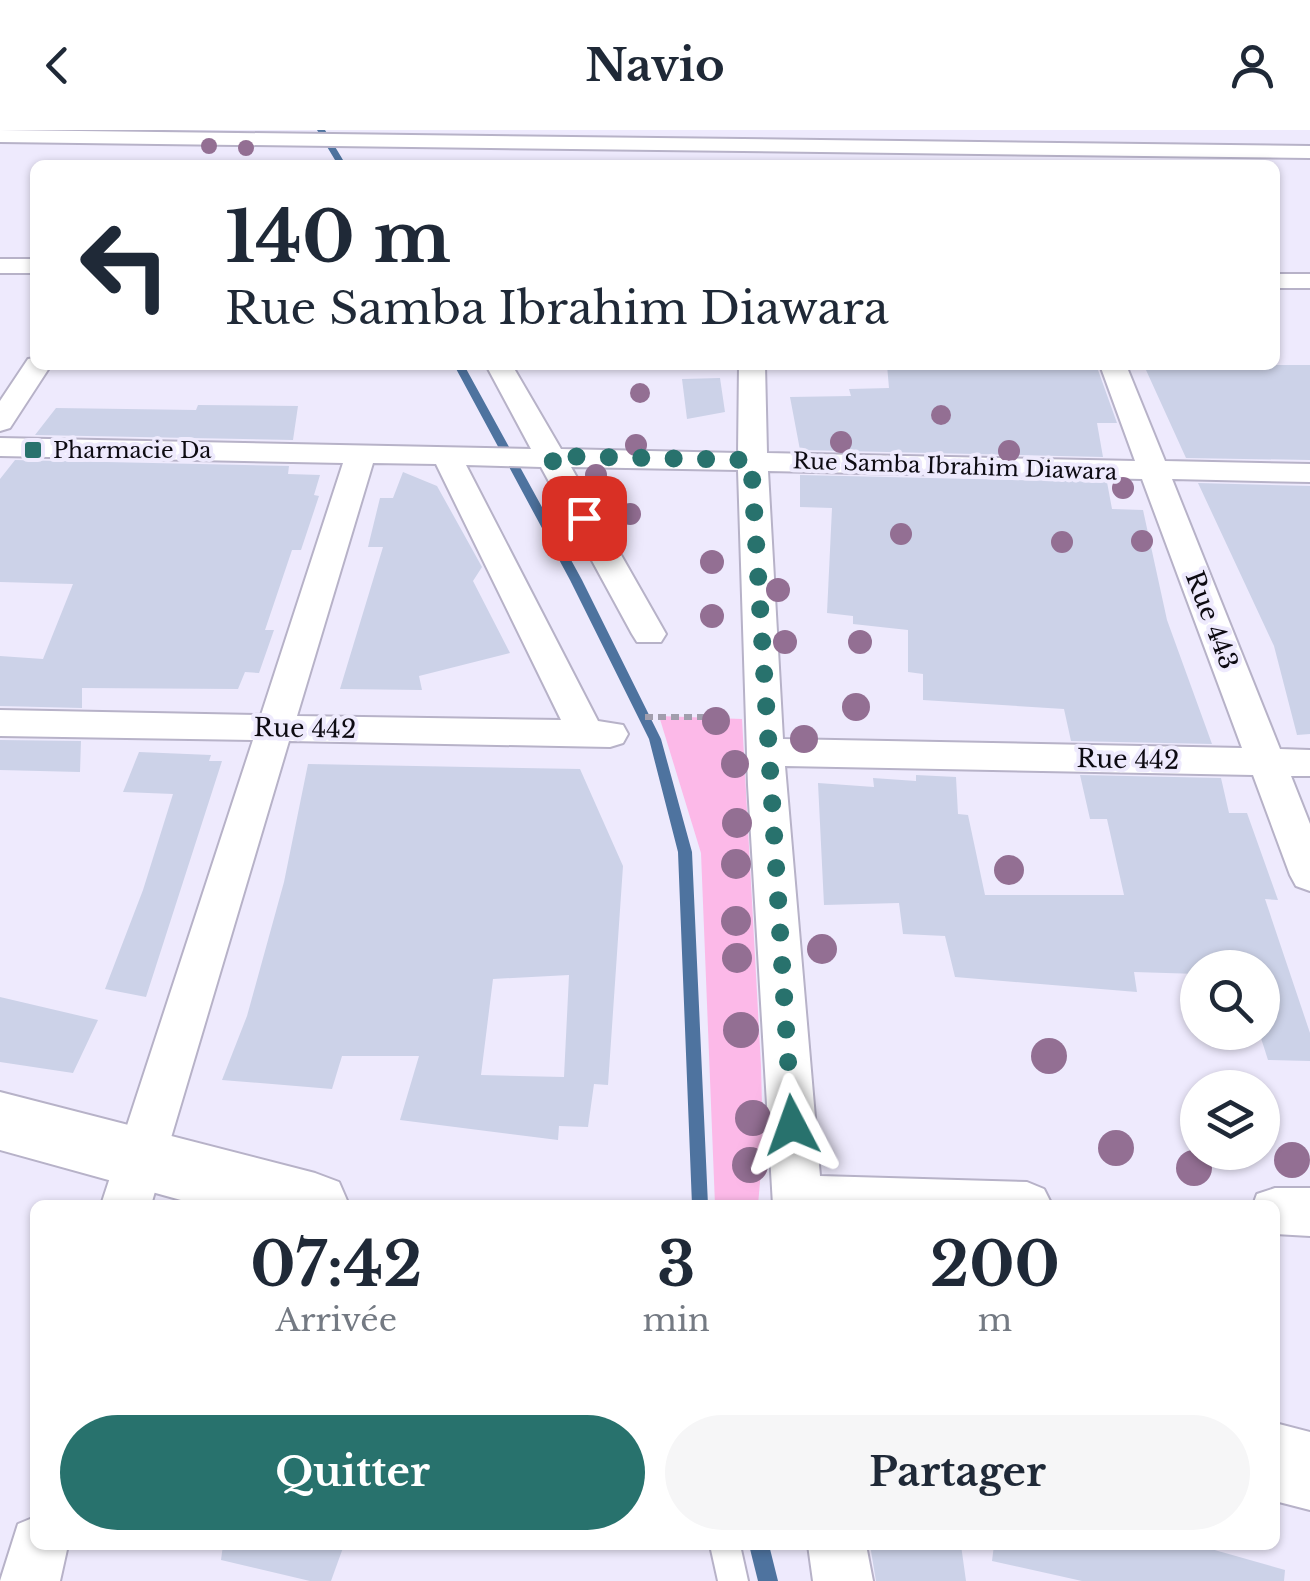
<!DOCTYPE html>
<html lang="fr">
<meta charset="utf-8">
<style>
body{margin:0;font-family:"Libre Baskerville",serif;background:#f6f6f7;color:#1f2937;height:100vh;display:flex;flex-direction:column;font-size:38px;white-space:nowrap}
*{box-sizing:border-box;margin:0}
p{font-size:32px;color:#747a83}
.icon{flex:none;width:55px;height:55px;fill:none;stroke:currentColor;stroke-width:2;stroke-linecap:round;stroke-linejoin:round}
.map{position:relative;flex:1;overflow:hidden}
.sheet{position:absolute;left:30px;top:1070px;width:1250px;height:350px;display:flex;flex-direction:column;background:#fff;border-radius:15px;box-shadow:0 2px 8px #0004}
.sheet>*{flex:none}
.guide{position:absolute;left:30px;top:30px;width:1250px;height:210px;border-radius:15px;box-shadow:0 2px 8px #0004;background:#fff;color:#1f2937;overflow:hidden}
.tools{position:absolute;left:1180px;top:820px;display:grid;gap:20px}
.tools a{display:grid;place-items:center;width:100px;height:100px;border-radius:50%;background:#fff;box-shadow:0 2px 8px #0004;font-size:50px}
.pin{position:absolute;display:grid;place-items:center;width:85px;height:85px;color:#fff;margin:-42px;border-radius:20px;box-shadow:0 5px 15px #0006}
.me{position:absolute;width:110px;margin:-55px;rotate:356deg;stroke-linejoin:round;filter:drop-shadow(0 0 8px #0008)}
.turn{display:flex;align-items:center;gap:35px;height:210px;padding:0 30px;font-size:45px}
.turn .icon{width:130px;height:130px;stroke-width:2.5}
.turn b{display:block;font-size:70px;line-height:85px}
.eta{display:flex;justify-content:space-evenly;align-items:center;height:170px;text-align:center}
.eta b{font-size:60px;font-weight:800;line-height:70px}
.action{display:flex;gap:20px;margin-top:auto;padding:20px 30px}
.action a{flex:1;height:115px;border-radius:60px;background:#28726d;color:#fff;font-size:40px;font-weight:800;line-height:115px;text-align:center}
.action a+a{background:#f6f6f7;color:#1f2937}
header{display:flex;justify-content:space-between;align-items:center;height:130px;padding:0 30px;background:#fff;font-size:45px;font-weight:800}
.map>svg:first-child{display:block}
.green{fill:#fcb9e8}
.lines{fill:none;stroke-linecap:round;stroke-linejoin:round}
.stream{fill:#4e739f;fill-rule:evenodd}
.building{fill:#ccd2e8;fill-rule:evenodd}
.lane-casing{stroke:#b7b2c8;stroke-width:4}
.street-casing{stroke:#b7b2c8;stroke-width:4}
.secondary-casing{stroke:#b7b2c8;stroke-width:4}
.path{stroke:#a19ead;stroke-width:6;stroke-dasharray:8 5;stroke-linecap:butt}
.lane{fill:#fff;fill-rule:evenodd}
.street{fill:#fff;fill-rule:evenodd}
.secondary{fill:#fff;fill-rule:evenodd}
.tree{fill:#936f93}
.route{stroke:#28726d;stroke-width:18;stroke-dasharray:0 32.4}
.poi-dot{fill:#28726d;stroke:#eeeafd;stroke-width:4}
.labels{text-anchor:middle;stroke-width:8;stroke-linejoin:round;paint-order:stroke}
.far-poi-label{font-size:22px;fill:#0d0b12;stroke:#eeeafd;text-anchor:start}
.far-street-label{font-size:22px;fill:#0d0b12;stroke:#eeeafd}
.street-label{font-size:25px;fill:#0d0b12;stroke:#eeeafd}
</style>
<header><svg class="icon" aria-label="back" viewBox="0 0 24 24"><path d="M15 5l-7 7 7 7"/></svg>Navio<svg class="icon" aria-label="person" viewBox="0 0 24 24"><circle cx="12" cy="8" r="4"/><path d="M4 21q1-7 8-7t8 7"/></svg></header>
<div class="map">
<svg width="1310" height="1451" viewBox="0 0 1310 1451">
<rect width="100%" height="100%" fill="#eeeafd"/>
<path class="green" d="M659,586L742,589L761,936L763,1017L758,1075H715L701,723Z"/>
<g class="lines">
<path class="stream" d="M317,0H325L346,35H338Z
M454,235H464L582,450L661,609L692,722L708,1075H692L678,722L649,609L570,450Z
M749,1415H769L778,1451H758Z"/>
</g>
<path class="building" d="M887,235L1098,240L1117,293H1097L1103,327L800,320L790,267L851,266L849,259L889,258Z
M1182,235H1310V330L1186,328L1146,240Z
M720,248L725,282L687,289L682,249Z
M198,275L298,276L293,310L35,305L56,278L196,280Z
M15,330L289,336L288,344L320,345L314,365L319,366L301,420H292L265,500H274L259,543L245,542L238,559L82,558V578L0,576V526L43,529L73,454L0,452V349Z
M403,342L437,356L482,437L473,451L510,523L419,546L422,560L340,559L383,417H368L380,368H393Z
M800,345L1107,352L1112,379L1143,380L1167,490L1212,614L1071,611L1064,579L923,570V544L908,542V500L853,494V486L827,483L832,378L800,377Z
M1198,353L1310,356V604L1297,605L1274,516Z
M0,610L81,611L80,642L0,640Z
M139,622L211,625L209,631H222L146,867L105,859L143,760L173,664L123,662Z
M308,634L580,639L623,736L608,955L594,954L588,997L559,996L558,1010L400,990L419,926H342L332,959L222,950L247,886L284,752ZM569,845L564,947L481,945L493,849Z
M916,645L956,647L958,684L968,685L985,765H1124L1107,689H1090L1080,645L1221,648L1229,683H1247L1278,770L1265,769L1310,903V931L1268,930L1259,902L1262,838H1198V844L1134,842L1137,862L955,847L945,806L903,804L899,773L824,775L818,653L874,657L873,648L916,651Z
M0,867L98,890L73,943L0,932Z
M223,1415H344L331,1451H310L221,1430Z
M870,1415H961L966,1451H876Z
M994,1415H1197L1285,1440L1284,1451H1082L992,1431Z"/>
<g class="lines">
<defs>
<path id="lane" d="M710,1415H740L748,1451H718Z"/>
<path id="street" d="M0,0L1310,16V28L0,12Z
M0,129H35V143H0Z
M1275,144H1310V158H1275Z
M35,228V235H51L10,298L0,301V271L28,229Z
M486,235H512L561,319L738,323L739,235H765L767,323L1135,331L1100,235H1126L1165,331L1310,334V352L1172,349L1280,619L1310,620V646H1291L1310,694V761L1296,756L1290,745L1253,645L785,636L820,1046L1027,1052L1044,1059L1052,1075H773L748,655L738,340L571,337L666,504L661,512H637L632,504L541,337L466,335L598,591L623,595L628,604L623,613L610,617L289,611L151,1075H101L253,610L0,606V580L261,585L343,333L0,326V308L531,319ZM373,333L436,334L561,590L297,586ZM768,341L1142,349L1242,618L783,609Z
M1275,1058H1310V1106L1275,1104V1075H1253L1257,1064Z
M35,1387V1415H68L60,1451H0L18,1394Z
M808,1415H866L873,1451H813Z"/>
<path id="secondary" d="M0,962L315,1043L339,1052L349,1075H199L0,1020Z
M1275,1293L1310,1302V1380L1275,1371Z"/>
</defs>
<use href="#lane" class="lane-casing"/>
<use href="#street" class="street-casing"/>
<use href="#secondary" class="secondary-casing"/>
<path class="path" d="M645,587H722"/>
<use href="#lane" class="lane"/>
<use href="#street" class="street"/>
<use href="#secondary" class="secondary"/>
</g>
<g class="tree">
<circle cx="209" cy="16" r="8"/>
<circle cx="246" cy="18" r="8"/>
<circle cx="640" cy="263" r="10"/>
<circle cx="941" cy="285" r="10"/>
<circle cx="841" cy="312" r="11"/>
<circle cx="636" cy="315" r="11"/>
<circle cx="1009" cy="321" r="11"/>
<circle cx="596" cy="345" r="11"/>
<circle cx="1123" cy="358" r="11"/>
<circle cx="630" cy="384" r="11"/>
<circle cx="901" cy="404" r="11"/>
<circle cx="1142" cy="411" r="11"/>
<circle cx="1062" cy="412" r="11"/>
<circle cx="712" cy="432" r="12"/>
<circle cx="778" cy="460" r="12"/>
<circle cx="712" cy="486" r="12"/>
<circle cx="785" cy="512" r="12"/>
<circle cx="860" cy="512" r="12"/>
<circle cx="856" cy="577" r="14"/>
<circle cx="716" cy="591" r="14"/>
<circle cx="804" cy="609" r="14"/>
<circle cx="735" cy="634" r="14"/>
<circle cx="737" cy="693" r="15"/>
<circle cx="736" cy="734" r="15"/>
<circle cx="1009" cy="740" r="15"/>
<circle cx="736" cy="791" r="15"/>
<circle cx="822" cy="819" r="15"/>
<circle cx="737" cy="828" r="15"/>
<circle cx="741" cy="900" r="18"/>
<circle cx="1049" cy="926" r="18"/>
<circle cx="753" cy="988" r="18"/>
<circle cx="1116" cy="1018" r="18"/>
<circle cx="1292" cy="1030" r="18"/>
<circle cx="750" cy="1035" r="18"/>
<circle cx="1194" cy="1038" r="18"/>
</g>
<g class="lines">
<path class="route" d="M584,388L550,326L751,330L792,995"/>
</g>
<rect class="poi-dot" x="23" y="310" width="20" height="20" rx="5"/>
<g class="labels">
<g class="far-poi-label">
<text x="53" y="328">Pharmacie Da</text>
</g>
<g class="far-street-label">
<text transform="translate(955 336) rotate(2)" y="8">Rue Samba Ibrahim Diawara</text>
</g>
<g class="street-label">
<text transform="translate(1212 490) rotate(69)" y="9">Rue 443</text>
<text transform="translate(305 598) rotate(1)" y="9">Rue 442</text>
<text transform="translate(1128 629) rotate(1)" y="9">Rue 442</text>
</g>
</g>
</svg>
<div class="tools">
<a><svg class="icon" aria-label="search" viewBox="0 0 24 24"><circle cx="10" cy="10" r="6"/><path d="M15 15l6 6"/></svg></a>
<a><svg class="icon" aria-label="layers" viewBox="0 0 24 24"><path d="M12 4l9 5-9 5-9-5zM3 14l9 5 9-5"/></svg></a>
</div>
<div class="pin" style="left:584px;top:388px;background:#d93025"><svg class="icon" aria-label="arrive" viewBox="0 0 24 24"><path d="M6 21V4h12l-3 4 3 4H6"/></svg></div>
<svg class="me" style="left:792px;top:995px" viewBox="-20 -20 40 40"><path d="M0-17L14 15 0 8-14 15z" fill="#28726d" stroke="#fff" stroke-width="4"/></svg>
<div class="guide">
<div class="turn"><svg class="icon" aria-label="left" viewBox="0 0 24 24"><path d="M17 20v-9H6M10 6l-5 5 5 5"/></svg><div><b>140 m</b>Rue Samba Ibrahim Diawara</div></div>
</div>
<section class="sheet">
<div class="eta">
<div><b>07:42</b><p>Arrivée</p></div>
<div><b>3</b><p>min</p></div>
<div><b>200</b><p>m</p></div>
</div>
<div class="action"><a>Quitter</a><a>Partager</a></div>
</section>
</div>
